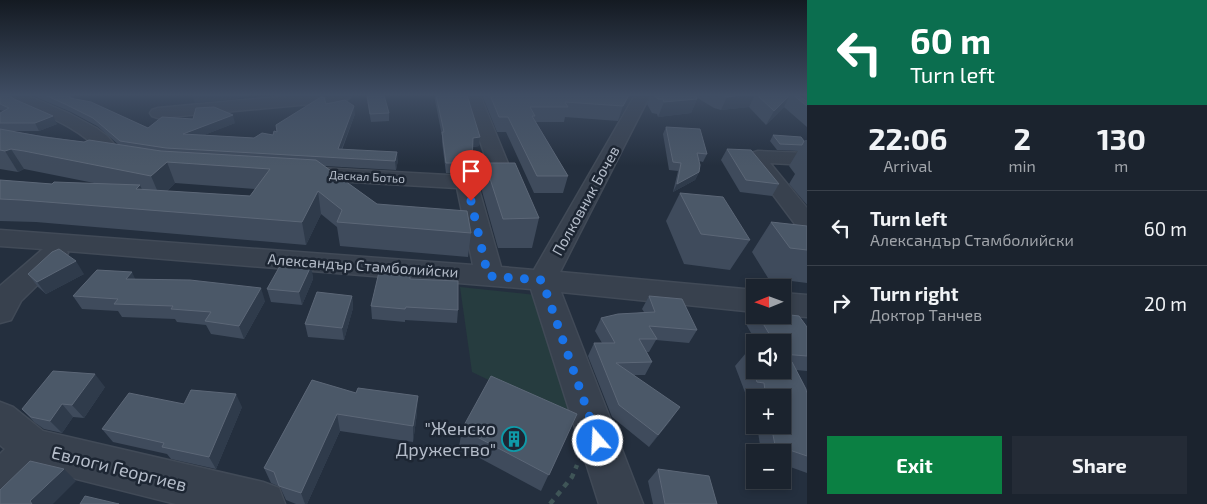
<!DOCTYPE html>
<meta charset="utf-8">
<style>
body{margin:0;font-family:"Exo 2",sans-serif;background:#242b36;color:#f1f3f6;height:100vh;display:flex;flex-direction:column;font-size:19px;white-space:nowrap}
*{box-sizing:border-box;margin:0}
p{font-size:16px;color:#a0a4aa}
.icon{flex:none;width:28px;height:28px;fill:none;stroke:currentColor;stroke-width:2;stroke-linecap:round;stroke-linejoin:round}
.map{position:relative;flex:1;overflow:hidden}
.drawer{display:flex;flex-direction:column;background:#1b232e;width:400px}
.drawer>*{flex:none}
.hud{background:#0b6e4f;color:#fff;overflow:hidden}
.needle{width:32px;rotate:269deg}
.buttons{position:absolute;left:746px;top:279px;display:grid;gap:10px}
.buttons a{display:grid;place-items:center;width:45px;height:45px;border-radius:0px;background:#1b232e;box-shadow:0 2px 8px #0003,0 0 0 1px #39404a;font-size:25px}
.pin{position:absolute;display:grid;place-items:center;width:42px;height:42px;color:#fff;margin:-51px -21px;border-radius:50% 50% 50% 0;rotate:-45deg;box-shadow:0 0 5px #0007}
.pin .icon{rotate:45deg}
.me{position:absolute;width:55px;margin:-28px;rotate:341deg;stroke-linejoin:round;filter:drop-shadow(0 0 4px #0008)}
.turn{display:flex;align-items:center;gap:18px;height:105px;padding:0 20px;font-size:22px}
.turn .icon{width:65px;height:65px;stroke-width:2.5}
.turn b{display:block;font-size:35px;line-height:42px}
.eta{display:flex;justify-content:space-evenly;align-items:center;height:85px;text-align:center}
.eta b{font-size:30px;font-weight:700;line-height:35px}
.cta{display:flex;gap:10px;margin-top:auto;padding:10px 20px}
.cta a{flex:1;height:58px;border-radius:0px;background:#0b8043;color:#fff;font-size:20px;font-weight:700;line-height:58px;text-align:center}
.cta a+a{background:#242b36;color:#f1f3f6}
ul{padding:0;list-style:none}
li{display:flex;align-items:center;gap:15px;height:75px;padding:0 20px;border-top:1px solid #39404a}
li div{flex:1}
li b{display:block;font-size:19px}
li em{font-style:normal}
main{display:flex;flex:1;min-height:0}
.map>svg:first-child{display:block}
.green{fill:#263c3f}
.lines{fill:none;stroke-linecap:round;stroke-linejoin:round}
.minor-casing{stroke:#414a57;stroke-width:3}
.path{stroke:#3f5557;stroke-width:4.5;stroke-dasharray:5.5 5.5;stroke-linecap:butt}
.minor{fill:#38414e;fill-rule:evenodd}
.wall{fill:#3f4b5c;fill-rule:evenodd}
.shaded-wall{fill:#2f3b4b}
.building{fill:#4b5868;stroke:#5c6777}
.route{stroke:#1a73e8;stroke-width:9;stroke-dasharray:0 16.2}
.labels{text-anchor:middle;stroke-width:5;stroke-linejoin:round;paint-order:stroke}
.far-street-label{font-size:12px;fill:#b4bcc9;stroke:#1d2633}
.street-label{font-size:15px;fill:#b4bcc9;stroke:#1d2633}
.near-poi-label{font-size:18px;fill:#b4bcc9;stroke:#1d2633;text-anchor:end}
.near-street-label{font-size:18px;fill:#b4bcc9;stroke:#1d2633}
</style>
<main>
<div class="map">
<svg width="807" height="504" viewBox="0 0 807 504">
<rect width="100%" height="100%" fill="#242f3e"/>
<path class="green" d="M460,287L536,295L574,421L472,372Z"/>
<g class="lines">
<defs>
<path id="minor" d="M6,95H26L70,114L96,128L107,136L119,150L115,160L108,162L101,160L98,156L99,151C76,124 39,114 8,98Z
M300,95L351,96L348,99L343,101L158,118L152,116L150,113L152,110L158,108Z
M464,95H480L511,171L508,178L478,186L501,267L534,270L635,95H650L560,272L755,290V312L561,292L643,504H599L531,289L67,251L68,253L64,259L21,301L11,320L0,323V286L43,249L0,246V230L473,265L457,188L301,179L294,177L291,173L294,169L301,167L466,176L490,170Z
M758,151L807,153V165L770,163L807,208V230L798,228L747,160L751,153Z
M782,293L807,295V317L782,315Z
M0,402L13,407L43,431L263,482L279,488L285,504H176L41,470L15,500L0,504V454L5,449L0,445Z"/>
</defs>
<use href="#minor" class="minor-casing"/>
<path class="path" d="M550,504L572,477L577,465"/>
<use href="#minor" class="minor"/>
</g>
<path class="wall" d="M0,95L57,124L39,131H9L84,142L119,145L97,126L71,112L31,95H73L74,98L148,128L235,123L204,135L254,138L273,135L326,104L355,114L342,150L398,160L396,170L324,166L377,204L471,233L468,257L340,246L337,227L321,214L306,245L36,222L0,221V180L52,184L94,183L24,169L18,172L0,169V113L4,111L0,110ZM175,183L255,189L250,196L167,191Z
M366,95H384L389,113V121L371,122Z
M434,95H467L480,137L479,146L473,147L471,173H446L442,142V136Z
M482,95H633L618,121L565,117L564,122H536L568,176L563,193H534L506,132H497Z
M651,95H807V127L784,107L766,125L749,107L721,110L714,108L696,97L697,99L691,113L658,117L657,114L652,113L647,104Z
M666,127L707,154L703,162L699,161V172L695,180L673,192L678,171L669,170L663,134Z
M773,135L804,141L805,140H807V205L789,184L795,174L789,166L798,151L777,150L770,141Z
M727,149L779,184L772,196L740,192L721,160Z
M485,163L539,218L532,248H498L482,191Z
M680,193L750,240L730,270L684,264L666,221Z
M771,222L807,226V283L768,278L752,252Z
M311,266L313,279L302,305L271,302L267,289Z
M28,274H84L46,294L38,287Z
M135,279L265,301L244,339L211,334L206,325L177,322L175,319L122,317L118,311L82,309L73,296Z
M410,279L458,310L457,323L405,320V322L372,319L371,306Z
M352,296L353,308L344,340L308,337L305,324Z
M649,296L697,330L689,343L656,340L649,352H647L652,362L645,375H633L671,420L649,447L612,417L588,356L594,343H602L595,331L601,318L644,312L642,309Z
M755,312V315H782L807,327V371L796,370L807,394V473L782,464V452H761L757,425H782V398H755V414L752,396L746,395L735,366L746,353L782,370V342H756L746,324Z
M312,380L417,413L413,442L340,431L307,504H296L286,500L280,487L271,483L264,468Z
M105,387L84,418L73,417L62,433L44,429L34,422L22,409Z
M184,404L242,407L216,469L171,459L167,454L113,442L102,429Z
M577,414L541,491L459,447L462,429Z
M658,469L717,504H653L648,481Z"/>
<path class="shaded-wall" d="M192,95H249L237,99L195,103Z
M629,95H633L618,121L623,106Z
M741,95H755L749,107L721,110L727,97Z
M790,95L784,107L766,125L774,111Z
M697,99L691,113L658,117L664,102Z
M354,106L355,114L338,158V149Z
M233,115L235,123L186,142L183,134Z
M53,116L57,124L39,131L35,123Z
M480,137L479,146L472,147L473,138Z
M11,149L24,169L18,172L5,151Z
M397,152L398,160L396,170L395,161Z
M167,162L175,183L160,197L151,176Z
M699,172L695,180L673,192L677,184Z
M140,185L150,207L136,189Z
M318,191L321,214L306,245L302,222Z
M76,261L84,274L46,294L37,282Z
M311,266L313,279L302,305L299,292Z
M132,272L138,285L126,279Z
M261,288L265,301L244,339L239,326Z
M352,296L353,308L344,340L342,328Z
M95,374L105,387L84,418L72,405Z
M236,394L242,407L216,469L209,457Z
M418,396L417,413L413,442V426Z
M62,404L73,417L62,433L50,421Z
M680,407L671,420L649,447L658,435Z
M337,414L340,431L307,504H305L301,493Z
M64,469L76,481L53,504H32L30,501Z"/>
<path class="building" d="M0,95H9L14,99L53,116L35,123H0V113L9,108L0,104Z
M45,95H70V98L91,102L148,128L162,117L193,119L196,108L214,107L233,115L183,134L254,138L262,133L273,135L274,131L277,132L276,125L321,97H324L326,104L345,100L354,106L338,149L397,152L395,161L166,148L120,141L93,118L67,105Z
M367,95H384L389,113L370,114Z
M436,95H467L480,137L473,138L472,163H446L442,132H444Z
M490,95H629L623,106L565,102L568,107H530L535,116H532L568,176H537L508,117H499Z
M655,95H696L697,99L664,102L663,99H658Z
M722,95H741L727,97Z
M757,95H790L774,111Z
M793,95H796L807,101V106Z
M666,127L700,129L707,154L697,153L700,165L699,172L677,184L681,163L673,162Z
M0,129L44,137L84,142L89,140L161,151L316,160L377,204L467,211L471,233L337,222L342,210L318,191L302,222L21,200L0,199V180L52,184L54,182L140,185L136,189L250,196L270,169L167,162L151,176L24,151L11,149L5,151L0,150Z
M773,135L801,137L804,141L802,145L780,144Z
M727,149L751,150L779,184L746,180Z
M485,163H515L539,218L503,219Z
M680,193L723,197L750,240L701,234Z
M771,222L807,226V250L790,248Z
M59,249L76,261L37,282L28,274L52,252Z
M281,264L311,266L299,292L267,289Z
M97,270L132,272L126,279L190,280L261,288L239,326L205,321L211,312L171,309L173,306L114,304L118,299L73,296Z
M379,272L410,274V279L458,281V310L406,307L405,309L371,306Z
M317,292L352,296L342,328L305,324Z
M649,296L682,299L697,330L649,326L657,339H639L652,362L616,363L680,407L658,435L619,405L594,343H615L601,318L618,314L655,312Z
M782,314L799,316L807,327V356L782,354V342H774L758,315H782Z
M746,353L755,355V370H782V360L792,362L806,389L807,394V456L775,445L771,425H782V398H766L764,383L757,382Z
M53,371L95,374L72,405L62,404L50,421L31,417L22,409Z
M491,376L577,414L549,475L462,429Z
M312,380L356,393L358,388L418,396L413,426L337,414L301,493L279,486L274,472L264,468Z
M191,390L236,394L209,457L162,447L164,443L102,429L129,393L184,404Z
M30,461L64,469L30,501L32,504H0V490Z
M658,469L709,476L717,504H665Z
M85,496L119,504H80Z"/>
<linearGradient id="sky" x2="0" y2="1"><stop stop-color="#141a22"/><stop offset="0.57" stop-color="#3f4d63"/><stop offset="1" stop-color="#3f4d63" stop-opacity="0"/></linearGradient>
<rect width="807" height="166" fill="url(#sky)"/>
<g class="lines">
<path class="route" d="M471,201L488,276L542,280L598,441"/>
</g>
<defs>
<symbol id="building-ring" viewBox="-11 -11 22 22"><circle r="9.5" fill="#1d2633" stroke="#0f9aa8" stroke-width="1.5"/><path d="M-4-6H4V6H1V3H-1V6H-4ZM-2.5-4.3h1.7v1.8h-1.7ZM.8-4.3h1.7v1.8H.8ZM-2.5-1h1.7V.8h-1.7ZM.8-1h1.7V.8H.8Z" fill="#0f9aa8"/></symbol>
</defs>
<g fill-rule="evenodd">
<use href="#building-ring" x="500" y="425" width="28" height="28"/>
</g>
<g class="labels">
<g class="far-street-label">
<text transform="translate(367 177) rotate(3)" y="4">Даскал Ботьо</text>
</g>
<g class="street-label">
<text transform="translate(586 201) rotate(-61)" y="5">Полковник Бочев</text>
<text transform="translate(363 266) rotate(4)" y="5">Александър Стамболийски</text>
</g>
<g class="near-poi-label">
<text x="496" y="435">"Женско<tspan x="496" dy="21">Дружество"</tspan></text>
</g>
<g class="near-street-label">
<text transform="translate(119 469) rotate(14)" y="6">Евлоги Георгиев</text>
</g>
</g>
</svg>
<div class="buttons">
<a><svg class="needle" viewBox="-14 -14 28 28"><path d="M0-13l5 13h-10z" fill="#e53935"/><path d="M0 13l5-13h-10z" fill="#a0a4aa"/></svg></a>
<a><svg class="icon" aria-label="sound" viewBox="0 0 24 24"><path d="M4 9h4l5-4v14l-5-4H4zM17 9q2 3 0 6"/></svg></a>
<a>+</a>
<a>−</a>
</div>
<div class="pin" style="left:471px;top:201px;background:#d93025"><svg class="icon" aria-label="arrive" viewBox="0 0 24 24"><path d="M6 21V4h12l-3 4 3 4H6"/></svg></div>
<svg class="me" style="left:598px;top:441px" viewBox="-20 -20 40 40"><circle r="17" fill="#1a73e8" stroke="#fff" stroke-width="3"/><path d="M0-11L8 9 0 5-8 9z" fill="#fff"/></svg>
</div>
<section class="drawer">
<div class="hud">
<div class="turn"><svg class="icon" aria-label="left" viewBox="0 0 24 24"><path d="M17 20v-9H6M10 6l-5 5 5 5"/></svg><div><b>60 m</b>Turn left</div></div>
</div>
<div class="eta">
<div><b>22:06</b><p>Arrival</p></div>
<div><b>2</b><p>min</p></div>
<div><b>130</b><p>m</p></div>
</div>
<ul>
<li><svg class="icon" aria-label="left" viewBox="0 0 24 24"><path d="M17 20v-9H6M10 6l-5 5 5 5"/></svg><div><b>Turn left</b><p>Александър Стамболийски</p></div><em>60 m</em></li>
<li><svg class="icon" aria-label="right" viewBox="0 0 24 24"><path d="M7 20v-9h11M14 6l5 5-5 5"/></svg><div><b>Turn right</b><p>Доктор Танчев</p></div><em>20 m</em></li>
</ul>
<div class="cta"><a>Exit</a><a>Share</a></div>
</section>
</main>
